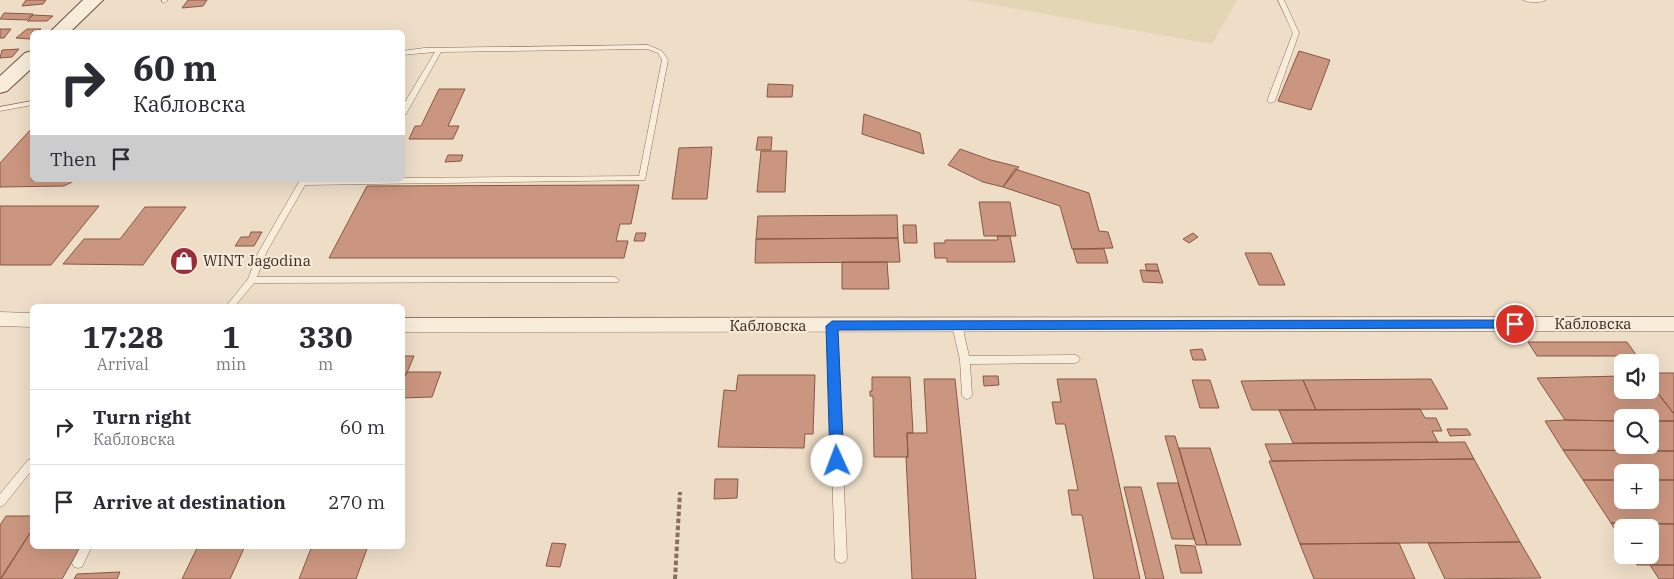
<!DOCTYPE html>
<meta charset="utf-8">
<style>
body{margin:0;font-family:"IBM Plex Serif",serif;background:#f7f7f7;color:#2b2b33;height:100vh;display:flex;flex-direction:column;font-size:19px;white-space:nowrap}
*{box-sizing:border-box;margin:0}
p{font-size:16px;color:#7c7c81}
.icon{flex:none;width:28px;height:28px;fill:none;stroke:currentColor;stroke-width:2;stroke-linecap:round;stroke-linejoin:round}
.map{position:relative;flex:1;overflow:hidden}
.sheet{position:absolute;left:30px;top:304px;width:375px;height:245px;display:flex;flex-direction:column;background:#fff;border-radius:8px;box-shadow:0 5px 20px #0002}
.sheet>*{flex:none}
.hud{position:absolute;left:30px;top:30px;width:375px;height:152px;border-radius:8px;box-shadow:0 5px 20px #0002;background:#fff;color:#2b2b33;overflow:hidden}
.tools{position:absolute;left:1614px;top:354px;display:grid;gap:10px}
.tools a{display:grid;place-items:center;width:45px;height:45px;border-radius:8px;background:#fff;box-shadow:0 5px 20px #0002;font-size:25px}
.pin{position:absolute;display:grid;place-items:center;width:42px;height:42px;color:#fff;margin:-21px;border:2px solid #fff;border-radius:50%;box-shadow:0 1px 5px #0007}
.me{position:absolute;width:55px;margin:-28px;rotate:358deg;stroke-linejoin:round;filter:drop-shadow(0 0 4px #0008)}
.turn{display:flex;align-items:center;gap:18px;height:105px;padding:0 20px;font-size:22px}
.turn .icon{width:65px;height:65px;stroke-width:2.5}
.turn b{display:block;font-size:35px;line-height:42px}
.then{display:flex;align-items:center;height:48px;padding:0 20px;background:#0003;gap:10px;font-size:19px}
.eta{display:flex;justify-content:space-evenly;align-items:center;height:85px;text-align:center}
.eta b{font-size:30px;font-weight:700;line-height:35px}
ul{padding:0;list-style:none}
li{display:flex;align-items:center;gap:15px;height:75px;padding:0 20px;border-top:1px solid #e1e1e2}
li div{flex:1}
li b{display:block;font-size:19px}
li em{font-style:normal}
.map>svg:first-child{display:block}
.farmland{fill:#e3d6b5}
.building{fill:#cb967f;stroke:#885743}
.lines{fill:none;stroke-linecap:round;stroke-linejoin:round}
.lane-casing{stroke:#896f5d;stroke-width:1}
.street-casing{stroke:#896f5d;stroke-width:1}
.secondary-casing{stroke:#6b5140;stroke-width:2}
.path{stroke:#896f5d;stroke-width:4;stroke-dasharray:4.5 2.5;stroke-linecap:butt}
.lane{fill:#f8ecdb;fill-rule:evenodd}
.street{fill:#f8ecdb;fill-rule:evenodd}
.secondary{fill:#f8ecdb;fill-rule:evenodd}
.route{fill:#1a73e8;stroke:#114b97}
.labels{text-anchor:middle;stroke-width:4.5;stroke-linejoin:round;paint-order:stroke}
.poi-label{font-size:15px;fill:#3a2a20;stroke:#f5e9d7;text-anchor:start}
.street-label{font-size:15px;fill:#3a2a20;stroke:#f5e9d7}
</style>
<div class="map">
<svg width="1674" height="579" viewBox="0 0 1674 579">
<rect width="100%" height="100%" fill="#eedec8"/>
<path class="farmland" d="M966,0H1237L1212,44Z"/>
<path class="building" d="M26,0H46L43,4L22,6Z
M188,0H207L203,6L182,8Z
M4,13L33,14L26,20L0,19Z
M33,15L53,16L47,21H27Z
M0,29H11L4,38H0Z
M27,29H41L32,32L30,39L16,38Z
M19,49L12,57L0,58L2,50Z
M1299,51L1330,60L1311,110L1278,101Z
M768,84L793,85L792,97H767Z
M439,89H465L448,126H459L453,139H409L415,126H421Z
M864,114L920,133L924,154L862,134Z
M32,128V180H76L64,186L0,187V163Z
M758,137H772L771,150H756Z
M712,147L707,199H672L679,148Z
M960,149L991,160L1019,167L1003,187L983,182L948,165Z
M761,151H787L785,192H757Z
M448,155H463L461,161L445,162Z
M1015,169L1089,193L1099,231L1108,232L1113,248L1072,249L1060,206L1003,187Z
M639,185L631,224H620L616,241H628L624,258H329L367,186Z
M979,202H1010L1016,236H984Z
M0,206H99L51,265H0Z
M145,207H186L143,265L63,264L84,239H120Z
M897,215L898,238L756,239L758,216Z
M903,225H916L917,243H904Z
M251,232H262L254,246H235L241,237H249Z
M636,233H646L644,241H634Z
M1193,233L1198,237L1189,243L1183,239Z
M997,236H1010L1015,262H947V258H935L934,243H945V240H998Z
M898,238L900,262L755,263L756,239Z
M1073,249H1104L1108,263H1077Z
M1245,253H1271L1285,285H1259Z
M842,262H887L889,289H842Z
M1145,264H1157L1159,271H1147Z
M1140,270L1159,271L1163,283L1143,282Z
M1528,342H1627L1637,356H1537Z
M1202,349L1206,360H1193L1190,350Z
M402,356H414L406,375H402Z
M407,372H441L432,397L402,398V381Z
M1650,373H1674V414L1650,383Z
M738,375H815L813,434H805L804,448L718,447L724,390L736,391Z
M983,376H998L999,385L984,386Z
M1622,376V390H1650V383L1674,414V421H1650V418H1622V421L1565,420L1537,378Z
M872,377H910L913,433H907L908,457H874L873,396H870V391H872Z
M924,379H955L976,579H912L906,457H908L907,433H927Z
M1057,379H1096L1140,579H1094L1082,515H1072L1068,490H1078L1065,424H1056L1052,402H1061Z
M1431,379L1448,409L1316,410L1303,380Z
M1192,380H1210L1219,408H1200Z
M1303,380L1316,410H1252L1241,381Z
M1420,409L1425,418H1436L1442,431H1432L1438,442L1293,443L1279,410Z
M1565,420L1622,421V445H1650V421H1674V451L1563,450L1545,421Z
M1447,429H1467L1471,435L1450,436Z
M1165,436H1175L1207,545H1196Z
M1465,442L1474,459L1272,461L1265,444Z
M1179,448H1210L1241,545H1207Z
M1563,450L1674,451V480H1650V472H1622V480H1583Z
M1474,459L1520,542L1300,544L1269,461Z
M715,479H738L737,498L714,499Z
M1583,480H1622V500H1650V480H1674V524L1611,523Z
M1157,483H1178L1194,539H1172Z
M1124,487H1141L1164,579H1146Z
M6,516H32V530L0,579V525Z
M1611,523L1674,524V565H1637L1631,555H1650V528H1622V541Z
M32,530V546H81L62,579H1Z
M1520,542L1541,578L1445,579L1428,543Z
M552,543L566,544L560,567L546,566Z
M1399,543L1415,579H1314L1300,544Z
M1175,545L1195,546L1202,573H1181Z
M198,546H245L230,579H182Z
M312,546H368L356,579H299Z
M1650,565H1674V579H1659Z
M120,572L117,579H74L77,574Z"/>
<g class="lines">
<defs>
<path id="lane" d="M162,0H168L164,3L162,2Z
M1278,0H1284L1299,33L1275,101L1271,103L1267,101L1293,33Z
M1523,0H1546C1541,3 1528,3 1523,0Z
M648,45L662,51L668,60L645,180L305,185L266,253L257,277H615L619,280L618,282L254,283L235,306H226L248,279L258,253L300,180H402V178L639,176L662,60L658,53L647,49L441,52L406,114L402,116V107L435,52L402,55V51L424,48Z
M32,101V105L0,111V107Z
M957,322L960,323L962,325L969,356L1075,355L1078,356L1080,359L1078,362L1075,363L970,364L972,395L970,398L967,399L964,398L962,395L960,360L952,325L954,323Z
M832,323L835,324L837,326L847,558L845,562L841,563L837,562L835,558L827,326L829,324Z
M32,459V470L4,505L0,507V494L28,460Z
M81,546H92L82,567L78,568L74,567L72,563Z"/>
<path id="street" d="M0,312L32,313V327L0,326Z
M1674,317V331L402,332V318Z"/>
<path id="secondary" d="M83,0H103L70,32H50Z
M32,51V68L7,91L0,93V76L25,53Z"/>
</defs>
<use href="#lane" class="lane-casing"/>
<use href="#street" class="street-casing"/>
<use href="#secondary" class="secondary-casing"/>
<path class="path" d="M675,579L680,492"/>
<use href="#lane" class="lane"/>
<use href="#street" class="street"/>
<use href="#secondary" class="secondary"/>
</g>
<path class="route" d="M1515,320L1521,324L1515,328L838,330L844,461L842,465H832L830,461L826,326L832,321Z"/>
<defs>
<symbol id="shop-disc" viewBox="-11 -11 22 22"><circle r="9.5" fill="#972e3b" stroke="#f5e9d7"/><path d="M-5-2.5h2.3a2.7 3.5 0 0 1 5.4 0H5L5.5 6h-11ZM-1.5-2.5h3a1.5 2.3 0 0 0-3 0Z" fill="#fff"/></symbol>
</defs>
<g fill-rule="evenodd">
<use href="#shop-disc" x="168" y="245" width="32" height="32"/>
</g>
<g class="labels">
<g class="poi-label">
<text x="203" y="266">WINT Jagodina</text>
</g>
<g class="street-label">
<text x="1593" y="329">Кабловска</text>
<text x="768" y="331">Кабловска</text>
</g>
</g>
</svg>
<div class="tools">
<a><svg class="icon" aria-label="sound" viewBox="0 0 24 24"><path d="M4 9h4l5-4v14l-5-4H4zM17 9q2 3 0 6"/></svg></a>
<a><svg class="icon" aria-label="search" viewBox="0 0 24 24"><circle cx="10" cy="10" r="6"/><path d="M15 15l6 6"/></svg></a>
<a>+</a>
<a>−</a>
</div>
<div class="pin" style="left:1515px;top:324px;background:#d93025"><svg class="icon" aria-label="arrive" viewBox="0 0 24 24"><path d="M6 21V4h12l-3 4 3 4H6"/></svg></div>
<svg class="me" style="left:837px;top:461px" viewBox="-20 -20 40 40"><circle r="19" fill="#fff"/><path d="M0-13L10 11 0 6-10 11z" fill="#1a73e8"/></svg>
<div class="hud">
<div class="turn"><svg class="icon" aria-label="right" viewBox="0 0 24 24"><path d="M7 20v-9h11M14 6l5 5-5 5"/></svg><div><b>60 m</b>Кабловска</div></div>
<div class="then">Then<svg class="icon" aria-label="arrive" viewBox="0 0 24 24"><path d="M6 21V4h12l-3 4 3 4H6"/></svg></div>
</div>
<section class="sheet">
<div class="eta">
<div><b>17:28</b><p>Arrival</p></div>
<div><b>1</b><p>min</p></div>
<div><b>330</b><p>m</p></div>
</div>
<ul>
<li><svg class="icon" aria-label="right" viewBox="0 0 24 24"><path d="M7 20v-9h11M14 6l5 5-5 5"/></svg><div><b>Turn right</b><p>Кабловска</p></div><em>60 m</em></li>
<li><svg class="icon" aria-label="arrive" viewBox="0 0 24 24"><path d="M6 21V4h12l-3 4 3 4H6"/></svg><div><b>Arrive at destination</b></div><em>270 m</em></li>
</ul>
</section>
</div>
